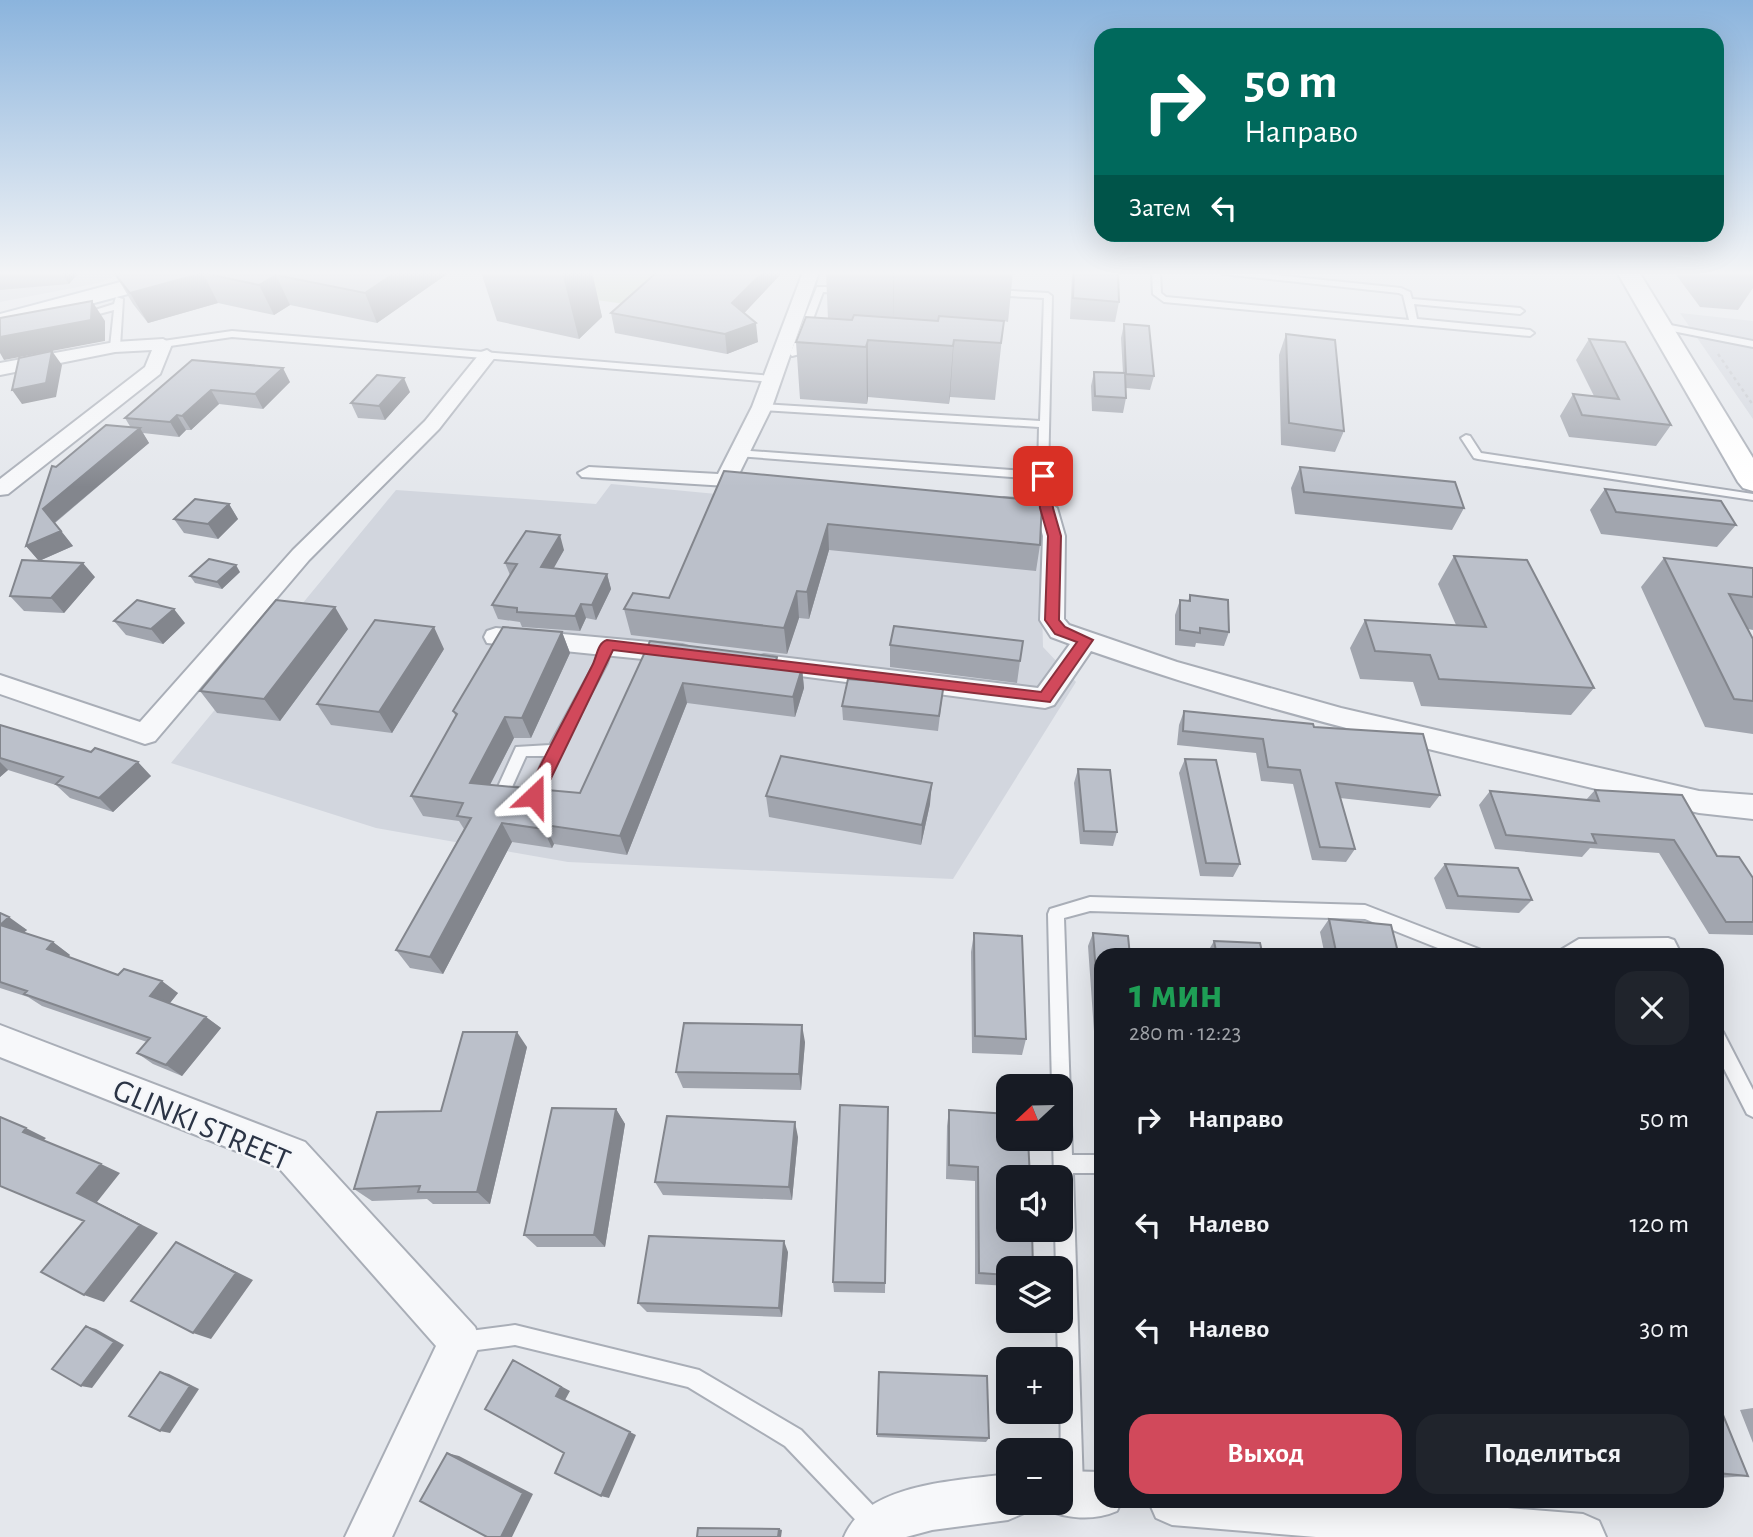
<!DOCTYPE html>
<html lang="ru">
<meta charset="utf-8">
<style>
body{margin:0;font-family:"Alegreya Sans",sans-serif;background:#20242c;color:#f1f3f6;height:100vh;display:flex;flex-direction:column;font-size:26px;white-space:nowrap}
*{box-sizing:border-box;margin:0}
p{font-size:23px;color:#9ea1a6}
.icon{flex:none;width:38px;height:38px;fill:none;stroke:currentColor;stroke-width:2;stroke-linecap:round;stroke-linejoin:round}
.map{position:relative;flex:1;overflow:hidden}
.side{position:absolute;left:1094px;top:948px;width:630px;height:560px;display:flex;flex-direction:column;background:#171b24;border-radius:21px;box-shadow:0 7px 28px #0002}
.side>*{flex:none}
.top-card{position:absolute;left:1094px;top:28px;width:630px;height:214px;border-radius:21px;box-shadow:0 7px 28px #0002;background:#00695c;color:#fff;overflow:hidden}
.needle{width:46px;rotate:248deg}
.tools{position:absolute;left:996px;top:1074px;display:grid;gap:14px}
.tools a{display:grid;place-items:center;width:77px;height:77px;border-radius:14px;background:#171b24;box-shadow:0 7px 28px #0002;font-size:35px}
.pin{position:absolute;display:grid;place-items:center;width:60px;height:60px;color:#fff;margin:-30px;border-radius:14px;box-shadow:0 4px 10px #0006}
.me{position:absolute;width:77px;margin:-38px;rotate:23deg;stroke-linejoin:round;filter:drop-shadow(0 0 5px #0008)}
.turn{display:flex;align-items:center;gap:24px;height:147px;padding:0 35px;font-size:32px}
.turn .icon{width:91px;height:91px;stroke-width:2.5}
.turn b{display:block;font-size:49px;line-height:60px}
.then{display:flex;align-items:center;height:66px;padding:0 35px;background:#0003;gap:14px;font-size:26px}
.round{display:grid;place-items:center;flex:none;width:74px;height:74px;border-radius:21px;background:#20242c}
.overview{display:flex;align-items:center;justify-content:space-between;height:119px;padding:0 35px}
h1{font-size:42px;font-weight:700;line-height:52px;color:#1e9e55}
.button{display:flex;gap:14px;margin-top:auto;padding:14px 35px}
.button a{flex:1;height:80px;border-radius:21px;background:#d1495b;color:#fff;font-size:28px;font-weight:700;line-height:80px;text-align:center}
.button a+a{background:#20242c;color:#f1f3f6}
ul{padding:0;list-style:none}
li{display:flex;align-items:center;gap:21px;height:105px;padding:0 35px}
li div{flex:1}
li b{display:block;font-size:26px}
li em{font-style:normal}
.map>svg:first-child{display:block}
.built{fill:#d2d6de}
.green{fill:#c9d6c5}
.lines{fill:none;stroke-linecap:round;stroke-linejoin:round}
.lane-casing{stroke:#a9aeb7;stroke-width:4}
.street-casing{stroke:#a9aeb7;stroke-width:4}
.secondary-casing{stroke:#a9aeb7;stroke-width:4}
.primary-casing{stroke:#a3abb8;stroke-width:4}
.path{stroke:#c2c5cb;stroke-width:2.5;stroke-dasharray:3.5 3.5;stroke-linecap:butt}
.lane{fill:#f7f8fa;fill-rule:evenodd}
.street{fill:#f7f8fa;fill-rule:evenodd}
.secondary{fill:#fff;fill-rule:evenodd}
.primary{fill:#fff;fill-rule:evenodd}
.wall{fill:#a1a5ae}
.shaded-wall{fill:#83868d}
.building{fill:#bbc0ca;stroke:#83868d;stroke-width:2}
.route{fill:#d1495b;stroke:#882f3b;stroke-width:2}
.labels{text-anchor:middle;stroke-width:5;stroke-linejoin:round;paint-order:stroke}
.near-street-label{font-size:32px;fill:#2b3445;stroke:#f4f6f9}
</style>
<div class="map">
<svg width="1753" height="1537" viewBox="0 0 1753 1537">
<rect width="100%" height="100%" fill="#e4e7ec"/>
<path class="built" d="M0,272H125L99,283L0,302Z
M1680,313L1753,321V419Z
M611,484L1040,525L1043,647L1076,682L953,879L568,862L376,828L171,763L396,490L596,504Z"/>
<path class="green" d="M597,272H670L625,304L582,298L591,278Z"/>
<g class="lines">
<defs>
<path id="lane" d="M1152,272H1160L1161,293L1166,297L1409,320L1403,295L1399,293L1223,274L1219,272H1247L1401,288L1410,292L1412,299L1520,308L1524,311L1520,314L1414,304L1417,319L1530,330L1534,333L1530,336L1164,302L1153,294Z
M817,287H843L847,290L843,293L823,292L800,354L792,356L790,354Z
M993,290L1048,293L1052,296L1048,476L1050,510H1042L1041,508L1038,479L737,456L732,453L737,450L1038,472L1039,427L762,410L757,407L762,404L1040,421L1044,298L990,295L989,293Z
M116,297L123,299L120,347L115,350L110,347L114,310L80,319L76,316L114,304Z
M1660,323L1753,341V347L1657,328V324Z
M232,331L772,376L777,379L772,382L232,337L163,347L158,344L163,341Z
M1466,435L1470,436L1481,453L1753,494V500L1478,459L1474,458L1461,438Z
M607,640L613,644L607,663L561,750L539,800L534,802L498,795L496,791L516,747L550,745L595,663L601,644ZM526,756H545L530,790L512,787Z
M1090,897L1365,905L1484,951L1486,956H1458L1365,919L1090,911L1064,918L1072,1155H1101V1173H1073L1083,1488L1080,1496L1072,1499L1064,1496L1061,1488L1060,1360H1058L1057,1321H1060V1269H1056L1055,1230H1060V1178H1054L1053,1139H1060V1087H1052L1048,914L1050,909Z
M1668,938L1674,940L1682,956H1665L1663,952L1557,956L1559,951L1579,939Z
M1717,1030L1723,1032L1753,1090V1117L1747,1114L1717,1055Z
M515,1325L699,1370L801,1430L884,1517L887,1525L884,1533L876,1536L868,1533L785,1446L688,1387L515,1345L462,1352L455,1349L452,1342L455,1335L462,1332Z"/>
<path id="street" d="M803,272H819L772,407L738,476L759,478L762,483L759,488L582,477L578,473L589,467L718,474L752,407Z
M163,339L172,344L160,374L8,494L0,495V479L145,367L152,350L115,352L0,375V363L115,342Z
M487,350L496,356L439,429L309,560L155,741L145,744L0,694V675L140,722L293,550L425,421L481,352Z
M1004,498L1046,501L1057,508L1065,536L1064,619L1069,625L1177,662L1341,708L1699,791L1753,795V819L1699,813C1495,765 1290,721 1091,651L1054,705L1045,708L755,670L751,664L755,658L764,655L1038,688L1070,644L1051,637L1040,620L1043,536L1037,514L996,510L993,505L996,500Z
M496,628L682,645L691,648L695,654L691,660L682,663L487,643L484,637L487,631Z
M0,1025L305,1142L475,1327L481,1342L392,1537H345L436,1346L279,1168L0,1057Z
M1060,1471L1101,1472V1502H1121L1117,1511C1094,1521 1067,1519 1044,1509L1042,1503H1060Z
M1008,1474V1503H1028L1024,1513L1008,1520L932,1530L906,1537H844C866,1483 957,1481 1008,1474Z
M1149,1502H1434L1583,1514L1599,1521L1606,1537H1316L1172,1525L1156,1518Z"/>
<path id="secondary" d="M1617,272H1639L1753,458V491L1743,488L1738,482Z"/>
<path id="primary" d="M158,272H195L192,277L0,328V314Z"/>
</defs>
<use href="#lane" class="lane-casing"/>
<use href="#street" class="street-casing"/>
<use href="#secondary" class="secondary-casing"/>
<use href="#primary" class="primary-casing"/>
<path class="path" d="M1718,354L1753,405"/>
<use href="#lane" class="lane"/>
<use href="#street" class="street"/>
<use href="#secondary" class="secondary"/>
<use href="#primary" class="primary"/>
</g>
<path class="wall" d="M0,272H79L69,284L0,290Z
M123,272H450L377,323L290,305L274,315L218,303L148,323L133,304L115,274Z
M481,272H592L602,317L579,339L497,321Z
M657,272H780V275L744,313L758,342L727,354L615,333L611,313Z
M826,272H1013L1008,322L1004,321L995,400L950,397L949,404L868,397L867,404L800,399L796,342L828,319Z
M1072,272H1118L1119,302L1115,322L1070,319Z
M1674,272H1753V288L1738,310L1700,307Z
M1124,324L1154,376L1150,390L1126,388V398L1123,413L1092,411L1091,386L1094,372L1123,373L1121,338Z
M1286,334L1344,431L1335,452L1281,445L1279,355Z
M1589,339L1671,425L1656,446L1569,437L1560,416L1573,394L1594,396L1576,360Z
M192,360L290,382L263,409L219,404L191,430H186L179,437L143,433L149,443L55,523L73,546L39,561L26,546L56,467L131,428L125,418Z
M410,392L385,420L358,418L351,403Z
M1300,467L1464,508L1452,530L1295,514L1291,488Z
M724,471L1040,545L1036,571L829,550L809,619L799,618L787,654L631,635L624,609L669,598Z
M1605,489L1736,525L1717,547L1601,534L1590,510Z
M229,504L238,519L218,539L184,533L174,519Z
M564,550L553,568L607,574L611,589L596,620L586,618L580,631L522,627L520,622L498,619L492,605L510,575L505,563Z
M1454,556L1594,688L1571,715L1421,706L1413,682L1360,679L1350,648L1365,620L1456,625L1438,584Z
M1664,558L1753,568V630L1748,629L1753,639V734L1705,727L1641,587Z
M240,572L222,589L195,583L190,576Z
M95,577L64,613L24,611L10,596Z
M1190,595L1229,632L1224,646L1196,643L1195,647L1175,645V615L1180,600L1188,601Z
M114,621L185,623L163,644L126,635Z
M348,629L280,721L217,713L200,691Z
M562,632L570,653L531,738H514L490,785L580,793L650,641L777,657L778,664L802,668L804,688L795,717L687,703L627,855L554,844L552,848L512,842L443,974L410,968L396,950L464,829L459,821L423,816L411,796L456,717L453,711Z
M890,645L1020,661L1017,683L890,667Z
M444,649L392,733L331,725L317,704Z
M883,682L944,683L938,731L843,720L842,706Z
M1184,711L1314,727L1440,795L1430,808L1340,798L1355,849L1346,862L1312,860L1293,784L1261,781L1256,753L1177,745L1179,725Z
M0,725L151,776L113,812L70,798L56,785L8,770L0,777Z
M1185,759L1240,864L1233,877L1200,876L1179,773Z
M1078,769L1117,832L1113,846L1080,844L1074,783Z
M1595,790L1717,856L1753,878V935L1709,934L1659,853L1590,848L1582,857L1495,849L1479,805L1490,791L1586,800Z
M766,796L930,804L921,845L769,817Z
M1445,864L1532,900L1519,913L1446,909L1434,878Z
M0,913L27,930L23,933L53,942L70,955L68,957L118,975L178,993L170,1003L206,1017L221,1028L182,1076L153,1064L137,1053L147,1042L42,1006L28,997L0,988Z
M1329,919L1399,956H1325L1320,932Z
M974,933L1026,1039L1022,1055L972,1053L971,952Z
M1093,933L1101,956V1074H1097L1088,946Z
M1214,941L1263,956H1208L1207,953Z
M805,1042L801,1090L683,1088L676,1072Z
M527,1047L490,1204H433L427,1199L372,1201L354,1189L441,1111Z
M888,1107L885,1293L834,1292L833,1282Z
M616,1109L625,1124L605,1247H537L524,1235Z
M949,1110L1008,1114V1286L975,1284V1181L946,1179L947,1126Z
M798,1137L792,1200L663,1195L655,1182Z
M788,1252L782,1317L647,1312L638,1303Z
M879,1372L989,1438L986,1442L877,1437Z
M1753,1408V1443L1740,1410Z
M1717,1410L1748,1476L1717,1478Z"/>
<path class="shaded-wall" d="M61,272H79L69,284Z
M396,272H450L377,323L365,293Z
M562,272H592L602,317L579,339Z
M763,272H780V275L735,323L732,303Z
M893,272H894L893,323Z
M203,273L218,303L148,323L130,293Z
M276,275L290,305L274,315L259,285Z
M92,301L105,321V341L4,360L0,353V337Z
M756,323L758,342L727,354L725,334Z
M868,340V397L867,404L866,347Z
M954,340L950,397L949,404L953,346Z
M52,351L62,365L56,397L22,404L12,390Z
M283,368L290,382L263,409L255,394Z
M404,378L410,392L385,420L379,406Z
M211,390L219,404L191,430L182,416Z
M177,415L186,430L179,437L170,422Z
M140,428L149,443L54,523L43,509Z
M229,504L238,519L218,539L208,524Z
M828,524L829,550L809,619L807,592Z
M61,531L73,546L39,561L26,546Z
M560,535L564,550L546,582L541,567Z
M83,563L95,577L64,613L51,598Z
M236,565L240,572L222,589L217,582Z
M607,574L611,589L596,620L592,605Z
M797,591L799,618L787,654L784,628Z
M581,604L586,618L580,631L575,616Z
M335,607L348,629L280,721L264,699Z
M174,609L185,623L163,644L151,629Z
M434,627L444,649L392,733L379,712Z
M562,632L570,653L531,738L522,718Z
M802,668L804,688L795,717L793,697Z
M683,683L687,703L627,855L620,836Z
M505,717L514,738L481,802L470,783Z
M0,762L8,770L0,777Z
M138,762L151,776L113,812L99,798Z
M932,783L930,804L921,845L922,825Z
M502,823L512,842L443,974L430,957Z
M545,825L554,844L552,848L543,829Z
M9,917L27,930L17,938L0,925Z
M53,942L70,955L64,961L47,949Z
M162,981L178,993L166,1008L150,996Z
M206,1017L221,1028L182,1076L166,1065Z
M802,1025L805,1042L801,1090L799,1074Z
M517,1032L527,1047L490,1204L477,1192Z
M616,1109L625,1124L605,1247L594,1235Z
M795,1122L798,1137L792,1200L789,1187Z
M26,1128L46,1138L43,1141L23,1132Z
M101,1164L120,1173L97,1202L158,1233L104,1302L84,1295L140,1225L77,1193Z
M784,1241L788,1252L782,1317L779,1308Z
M176,1242L253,1280L211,1339L193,1333Z
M86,1326L96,1329L124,1345L92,1388L81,1386Z
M513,1360L570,1391L565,1400L556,1396Z
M160,1372L169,1374L199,1389L170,1433L160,1431Z
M630,1432L636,1435L609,1498L601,1496Z
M447,1453L459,1456L533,1494L512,1537H501Z
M779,1529L782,1530L781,1537H778Z"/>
<path class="building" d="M123,272H396L365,293L276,275L259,285L203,273L130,293L115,274Z
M657,272H763L732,303L756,323L725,334L611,313Z
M1074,272H1118L1119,302L1073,298Z
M92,301L91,320L0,337V318Z
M854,315L938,321L939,316L1004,321L1001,343L954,340L953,346L868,340L866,347L796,342L806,317L852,320Z
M1124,324L1149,326L1154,376L1126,374Z
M1286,334L1335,340L1344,431L1289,423Z
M1589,339L1625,342L1671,425L1582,415L1573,394L1619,399Z
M52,351L46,383L12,390L19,358Z
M192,360L283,368L255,394L211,390L182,416L177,415L170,422L125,418Z
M1094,372L1125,373L1126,398L1095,396Z
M377,375L404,378L379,406L351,403Z
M106,425L140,428L43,509L61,531L26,546L52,466L56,467Z
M1300,467L1455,482L1464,508L1304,492Z
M724,471L1042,501L1040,545L828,524L807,592L797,591L784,628L624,609L633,593L669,598Z
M1605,489L1721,501L1736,525L1616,512Z
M195,499L229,504L208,524L174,519Z
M526,531L560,535L541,567L607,574L592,605L581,604L575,616L517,612V608L492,605L517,564L505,563Z
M1454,556L1527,560L1594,688L1439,679L1430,655L1375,651L1365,620L1486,627Z
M1664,558L1753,568V597L1729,594L1753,639V701L1734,699Z
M209,559L236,565L217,582L190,576Z
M22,560L83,563L51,598L10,596Z
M1190,595L1228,600L1229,632L1200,628V633L1180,630V600L1190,601Z
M137,600L174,609L151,629L114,621Z
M276,600L335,607L264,699L200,691Z
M375,620L434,627L379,712L317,704Z
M894,626L1023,641L1020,661L890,645Z
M503,627L562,632L522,718L505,717L470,783L580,793L650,641L777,657L775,664L802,668L793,697L683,683L620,836L545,825L543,829L502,823L430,957L396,950L471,818L457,816L463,803L411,796L457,714L453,711Z
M884,676L944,683L939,716L842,706L848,679L883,682Z
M1184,711L1313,724L1314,727L1423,734L1440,795L1336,783L1355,849L1320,847L1300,770L1268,767L1263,739L1183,731Z
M0,725L91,752L95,748L138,762L99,798L56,784L63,777L0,758Z
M781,756L932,783L922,825L766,796Z
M1185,759L1216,760L1240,864L1206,863Z
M1078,769L1110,770L1117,832L1084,831Z
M1595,790L1682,795L1717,856L1739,857L1753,878V922H1726L1674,840L1592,834L1596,843L1506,835L1490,791L1599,801Z
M1445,864L1518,868L1532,900L1458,896Z
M0,913L9,917L0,925Z
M1329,919L1391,925L1399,956H1337Z
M0,925L53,942L47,949L118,975L124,969L162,981L150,996L206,1017L166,1065L137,1053L150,1038L24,994L27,991L0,982Z
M974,933L1022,936L1026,1039L975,1036Z
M1093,933L1128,936L1130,956H1101V1040Z
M1214,941L1260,943L1263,956H1217Z
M684,1023L802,1025L799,1074L676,1072Z
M463,1032H517L477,1192H418L420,1186L354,1189L377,1112L441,1111Z
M840,1105L888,1107L885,1283L833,1282Z
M552,1108L616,1109L594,1235H524Z
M949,1110L1008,1114V1139H1028L1030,1178H1008V1230H1032L1033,1269H1008V1275L979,1273L978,1167L949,1165Z
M667,1116L795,1122L789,1187L655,1182Z
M0,1117L26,1128L23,1132L101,1164L77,1193L140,1225L84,1295L41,1272L84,1221L0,1186Z
M649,1236L784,1241L779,1308L638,1303Z
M176,1242L236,1273L193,1333L131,1301Z
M86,1326L114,1342L81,1386L52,1369Z
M513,1360L561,1387L556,1396L630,1432L601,1496L555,1473L564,1453L485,1409Z
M160,1372L190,1386L160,1431L129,1416Z
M879,1372L987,1376L989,1438L877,1434Z
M1717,1410H1721L1748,1476L1717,1473Z
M447,1453L523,1493L501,1537H487L420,1501Z
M698,1528L779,1529L778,1537H697Z"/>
<linearGradient id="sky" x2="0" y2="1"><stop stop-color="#8bb4dd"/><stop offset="0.56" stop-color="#f3f4f6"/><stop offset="1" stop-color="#f3f4f6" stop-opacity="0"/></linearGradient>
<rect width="1753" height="487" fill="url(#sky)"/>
<path class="route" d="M1043,472L1049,476L1053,508L1061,536L1059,620L1065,627L1093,640L1050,702L613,650L540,801H529L526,796C546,751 570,710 592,666C597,657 597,643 607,640L1041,692L1077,642L1055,634L1045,620L1048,536L1040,508L1037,476Z"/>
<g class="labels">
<g class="near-street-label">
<text transform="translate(202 1124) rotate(23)" y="11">GLINKI STREET</text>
</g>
</g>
</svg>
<div class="tools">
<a><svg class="needle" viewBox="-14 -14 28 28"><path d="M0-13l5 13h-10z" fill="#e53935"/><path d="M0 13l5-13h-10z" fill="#9ea1a6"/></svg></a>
<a><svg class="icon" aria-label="sound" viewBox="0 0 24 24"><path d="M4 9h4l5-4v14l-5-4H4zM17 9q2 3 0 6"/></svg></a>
<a><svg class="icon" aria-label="layers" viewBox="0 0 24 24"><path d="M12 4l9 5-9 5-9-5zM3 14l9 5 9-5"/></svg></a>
<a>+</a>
<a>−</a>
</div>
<div class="pin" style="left:1043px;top:476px;background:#d93025"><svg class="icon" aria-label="arrive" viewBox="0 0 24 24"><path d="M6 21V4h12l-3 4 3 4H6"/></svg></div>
<svg class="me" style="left:534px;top:796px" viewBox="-20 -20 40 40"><path d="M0-17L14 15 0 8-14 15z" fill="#d1495b" stroke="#fff" stroke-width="4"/></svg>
<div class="top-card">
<div class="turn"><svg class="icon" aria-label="right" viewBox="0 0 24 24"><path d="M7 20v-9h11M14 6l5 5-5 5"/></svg><div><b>50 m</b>Направо</div></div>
<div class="then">Затем<svg class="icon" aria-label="left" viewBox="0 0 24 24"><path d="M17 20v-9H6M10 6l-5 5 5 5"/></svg></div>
</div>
<section class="side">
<div class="overview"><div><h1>1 мин</h1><p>280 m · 12:23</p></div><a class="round"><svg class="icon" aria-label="close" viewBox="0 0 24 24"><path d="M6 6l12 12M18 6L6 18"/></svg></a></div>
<ul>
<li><svg class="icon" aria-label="right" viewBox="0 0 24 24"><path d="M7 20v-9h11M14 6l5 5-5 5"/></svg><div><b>Направо</b></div><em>50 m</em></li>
<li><svg class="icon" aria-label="left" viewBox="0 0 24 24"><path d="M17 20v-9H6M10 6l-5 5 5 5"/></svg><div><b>Налево</b></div><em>120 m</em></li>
<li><svg class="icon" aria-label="left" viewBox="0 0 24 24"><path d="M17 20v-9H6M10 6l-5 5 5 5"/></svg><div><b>Налево</b></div><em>30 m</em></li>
</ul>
<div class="button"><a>Выход</a><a>Поделиться</a></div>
</section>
</div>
